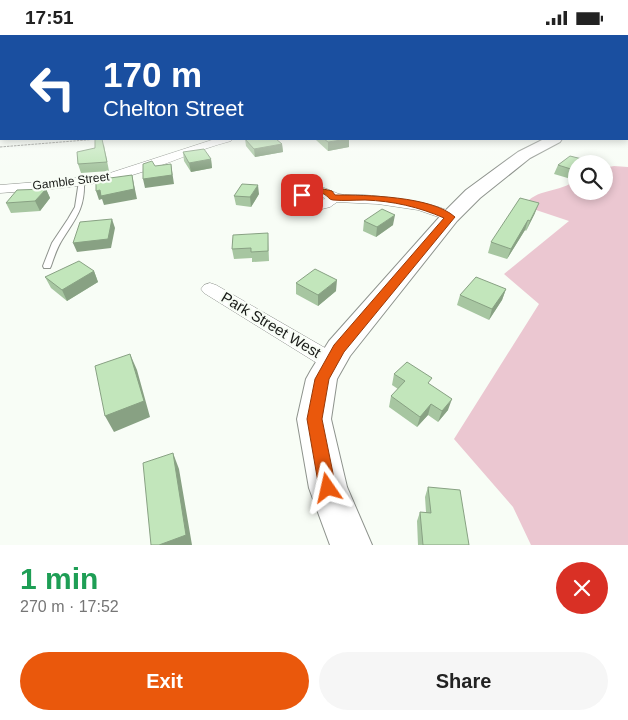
<!DOCTYPE html>
<meta charset="utf-8">
<style>
body{margin:0;font-family:Arial,sans-serif;background:#f6f6f6;color:#222;height:100vh;display:flex;flex-direction:column;font-size:19px;white-space:nowrap}
*{box-sizing:border-box;margin:0}
p{font-size:16px;color:#767676}
.icon{flex:none;width:28px;height:28px;fill:none;stroke:currentColor;stroke-width:2;stroke-linecap:round;stroke-linejoin:round}
.map{position:relative;height:510px;overflow:hidden}
.panel{display:flex;flex-direction:column;background:#fff;flex:1}
.panel>*{flex:none}
.hud{position:absolute;left:0px;top:0px;width:629px;height:105px;box-shadow:0 2px 8px #0003;background:#1a4fa0;color:#fff;overflow:hidden}
.fabs{position:absolute;left:568px;top:120px;display:grid;gap:10px}
.fabs a{display:grid;place-items:center;width:45px;height:45px;border-radius:50%;background:#fff;box-shadow:0 2px 8px #0003;font-size:25px}
.pin{position:absolute;display:grid;place-items:center;width:42px;height:42px;color:#fff;margin:-21px;border-radius:10px;box-shadow:0 2px 8px #0006}
.me{position:absolute;width:55px;margin:-28px;rotate:349deg;stroke-linejoin:round;filter:drop-shadow(0 0 4px #0008)}
.turn{display:flex;align-items:center;gap:18px;height:105px;padding:0 20px;font-size:22px}
.turn .icon{width:65px;height:65px;stroke-width:2.5}
.turn b{display:block;font-size:35px;line-height:42px}
.round{display:grid;place-items:center;flex:none;width:52px;height:52px;border-radius:26px;background:#f6f6f6}
.headline{display:flex;align-items:center;justify-content:space-between;height:85px;padding:0 20px}
h1{font-size:30px;font-weight:600;line-height:38px;color:#1e9e55}
.button{display:flex;gap:10px;margin-top:auto;padding:10px 20px}
.button a{flex:1;height:58px;border-radius:30px;background:#ea580c;color:#fff;font-size:20px;font-weight:600;line-height:58px;text-align:center}
.button a+a{background:#f6f6f6;color:#222}
.status{display:flex;justify-content:space-between;align-items:center;height:35px;padding:0 25px;background:#fff;direction:ltr}
.status svg{height:14px;fill:currentColor}
.map>svg:first-child{display:block}
.green{fill:#ebc7d1}
.lines{fill:none;stroke-linecap:round;stroke-linejoin:round}
.lane-casing{stroke:#8e938d;stroke-width:2}
.street-casing{stroke:#8e938d;stroke-width:1}
.secondary-casing{stroke:#8e938d;stroke-width:2}
.path{stroke:#8f928d;stroke-width:1;stroke-dasharray:2.5 1;stroke-linecap:butt}
.lane{fill:#fff;fill-rule:evenodd}
.street{fill:#fff;fill-rule:evenodd}
.secondary{fill:#fff;fill-rule:evenodd}
.wall{fill:#a7c6a1}
.shaded-wall{fill:#88a183}
.building{fill:#c2e6bb;stroke:#88a183}
.route{fill:#ea580c;stroke:#983908}
.labels{text-anchor:middle;stroke-width:4.5;stroke-linejoin:round;paint-order:stroke}
.far-street-label{font-size:12px;fill:#191b18;stroke:#f8fdf6}
.street-label{font-size:15px;fill:#191b18;stroke:#f8fdf6}
</style>
<div class="status"><b>17:51</b><svg viewBox="0 0 49 12"><path d="M0 12V9h3v3zM5 12V6h3v6zM10 12V3h3v9zM15 12V0h3v12zM26 1h20v11H26zM47 4h2v5h-2z"/></svg></div>
<div class="map">
<svg width="628" height="510" viewBox="0 0 628 510">
<rect width="100%" height="100%" fill="#f8fdf6"/>
<path class="green" d="M614,131L628,132V510H531L513,472L454,404L539,269L504,239L569,186L524,171C535,153 560,158 576,145V156H604V133Z"/>
<g class="lines">
<defs>
<path id="lane" d="M79,146L84,147C85,174 75,184 62,205C57,213 54,222 51,231L50,233H44L43,231L52,208L68,184L75,172Z"/>
<path id="street" d="M215,104H232L231,106C196,115 164,131 129,141C87,152 43,155 0,158V150L63,145L110,138Z
M314,151C326,152 330,156 339,159C346,161 356,159 363,160C381,161 447,168 457,182L450,186L418,175L378,169L337,167L330,172L318,175L298,170L293,162L295,159ZM316,159L321,160L325,164L314,166L307,163Z
M210,248L216,250L339,321L342,327L339,333L332,335L325,333L204,258L201,254L204,250Z"/>
<path id="secondary" d="M544,104H562L560,107L530,123L480,163L457,186L350,321L337,344L331,384L347,452L372,510H330L309,453L297,384L306,344L311,335L329,306L443,178L466,155L518,117Z"/>
</defs>
<use href="#lane" class="lane-casing"/>
<use href="#street" class="street-casing"/>
<use href="#secondary" class="secondary-casing"/>
<path class="path" d="M0,112L98,104"/>
<use href="#lane" class="lane"/>
<use href="#street" class="street"/>
<use href="#secondary" class="secondary"/>
</g>
<path class="wall" d="M245,104L282,109L283,117L255,122L246,111Z
M316,104H349V112L328,116L316,105Z
M104,110L109,136L81,138L78,129L95,113Z
M183,117L211,124L212,133L191,137L184,126Z
M576,129V139L571,144L554,139L558,130Z
M46,154L50,163L40,176L11,178L6,168Z
M259,159L251,172L236,170L234,161Z
M535,178L526,196L525,195L507,224L488,218L491,207Z
M364,186L393,190L376,202L363,196Z
M268,198L269,226L252,227V223L234,224L232,214Z
M94,236L98,247L67,266L51,253L45,242Z
M296,248L336,256L318,271L296,259Z
M506,254L502,265L489,285L457,270L460,260Z
M394,339L430,350L448,375L438,387L428,380L417,392L389,372L391,361L398,354L392,350Z
M428,452L469,510H418L417,486L420,477H426L425,462Z"/>
<path class="shaded-wall" d="M349,104V112L328,116V107Z
M282,109L283,117L255,122L254,114Z
M211,124L212,133L191,137L189,128Z
M171,129L174,149L145,153L143,144Z
M576,133V139L571,144L574,135Z
M132,140L137,164L104,170L102,164L99,165L96,156L100,155Z
M258,150L259,159L251,172L250,162Z
M46,154L50,163L40,176L35,166Z
M539,168L535,178L526,196L530,186Z
M395,180L393,190L376,202L377,192Z
M112,184L115,193L111,213L77,217L73,208Z
M528,185L525,195L507,224L511,214Z
M94,236L98,247L67,266L62,255Z
M337,245L336,256L318,271V260Z
M506,254L502,265L489,285L492,274Z
M130,319L137,335L150,382L114,397L105,381Z
M452,364L448,375L438,387L442,376Z
M431,369L428,380L417,392L420,382Z
M173,418L179,434L192,510H159Z"/>
<path class="building" d="M0,64H1V74L0,73Z
M95,104H102L107,127L78,129L77,117L95,113Z
M245,104H276L282,109L254,114Z
M324,104H348L328,107Z
M204,114L211,124L189,128L183,117Z
M570,121L586,125L582,129H576V133L574,135L558,130Z
M152,126L155,131L171,129L172,140L143,144V129Z
M109,138L110,143L132,140L134,154L101,161L100,155L96,156V140Z
M242,149L258,150L250,162L234,161Z
M46,154L35,166L6,168L17,155Z
M520,163L539,168L530,186L528,185L511,214L491,207Z
M382,174L395,180L377,192L364,186Z
M112,184L108,204L73,208L80,187Z
M268,198V216L251,217V213L232,214L233,200Z
M79,226L94,236L62,255L45,242Z
M315,234L337,245L318,260L296,248Z
M476,242L506,254L492,274L460,260Z
M130,319L144,366L105,381L95,331Z
M407,327L432,343L428,348L452,364L442,376L431,369L420,382L391,361L405,346L394,339Z
M173,418L186,500L159,510H151L143,428Z
M428,452L460,455L469,510H423L420,477L431,478Z"/>
<linearGradient id="sky" x2="0" y2="1"><stop stop-color="#a7b1d7"/><stop offset="0.47" stop-color="#fcfefb"/><stop offset="1" stop-color="#fcfefb" stop-opacity="0"/></linearGradient>
<rect width="628" height="135" fill="url(#sky)"/>
<path class="route" d="M319,153L332,156L335,160C365,160 432,161 455,182L344,317L329,344L322,384L336,453L334,459L328,462L322,459L319,453L307,384L315,344L334,310L444,183C419,172 393,166 365,165C354,165 344,166 333,165C329,165 328,161 324,159C316,156 309,160 302,163L298,160L306,154Z"/>
<g class="labels">
<g class="far-street-label">
<text transform="translate(71 146) rotate(-7)" y="4">Gamble Street</text>
</g>
<g class="street-label">
<text transform="translate(271 290) rotate(31)" y="5">Park Street West</text>
</g>
</g>
</svg>
<div class="fabs">
<a><svg class="icon" aria-label="search" viewBox="0 0 24 24"><circle cx="10" cy="10" r="6"/><path d="M15 15l6 6"/></svg></a>
</div>
<div class="pin" style="left:302px;top:160px;background:#d93025"><svg class="icon" aria-label="arrive" viewBox="0 0 24 24"><path d="M6 21V4h12l-3 4 3 4H6"/></svg></div>
<svg class="me" style="left:328px;top:453px" viewBox="-20 -20 40 40"><path d="M0-17L14 15 0 8-14 15z" fill="#ea580c" stroke="#fff" stroke-width="4"/></svg>
<div class="hud">
<div class="turn"><svg class="icon" aria-label="left" viewBox="0 0 24 24"><path d="M17 20v-9H6M10 6l-5 5 5 5"/></svg><div><b>170 m</b>Chelton Street</div></div>
</div>
</div>
<section class="panel">
<div class="headline"><div><h1>1 min</h1><p>270 m · 17:52</p></div><a class="round" style="background:#d93025;color:#fff"><svg class="icon" aria-label="close" viewBox="0 0 24 24"><path d="M6 6l12 12M18 6L6 18"/></svg></a></div>
<div class="button"><a>Exit</a><a>Share</a></div>
</section>
